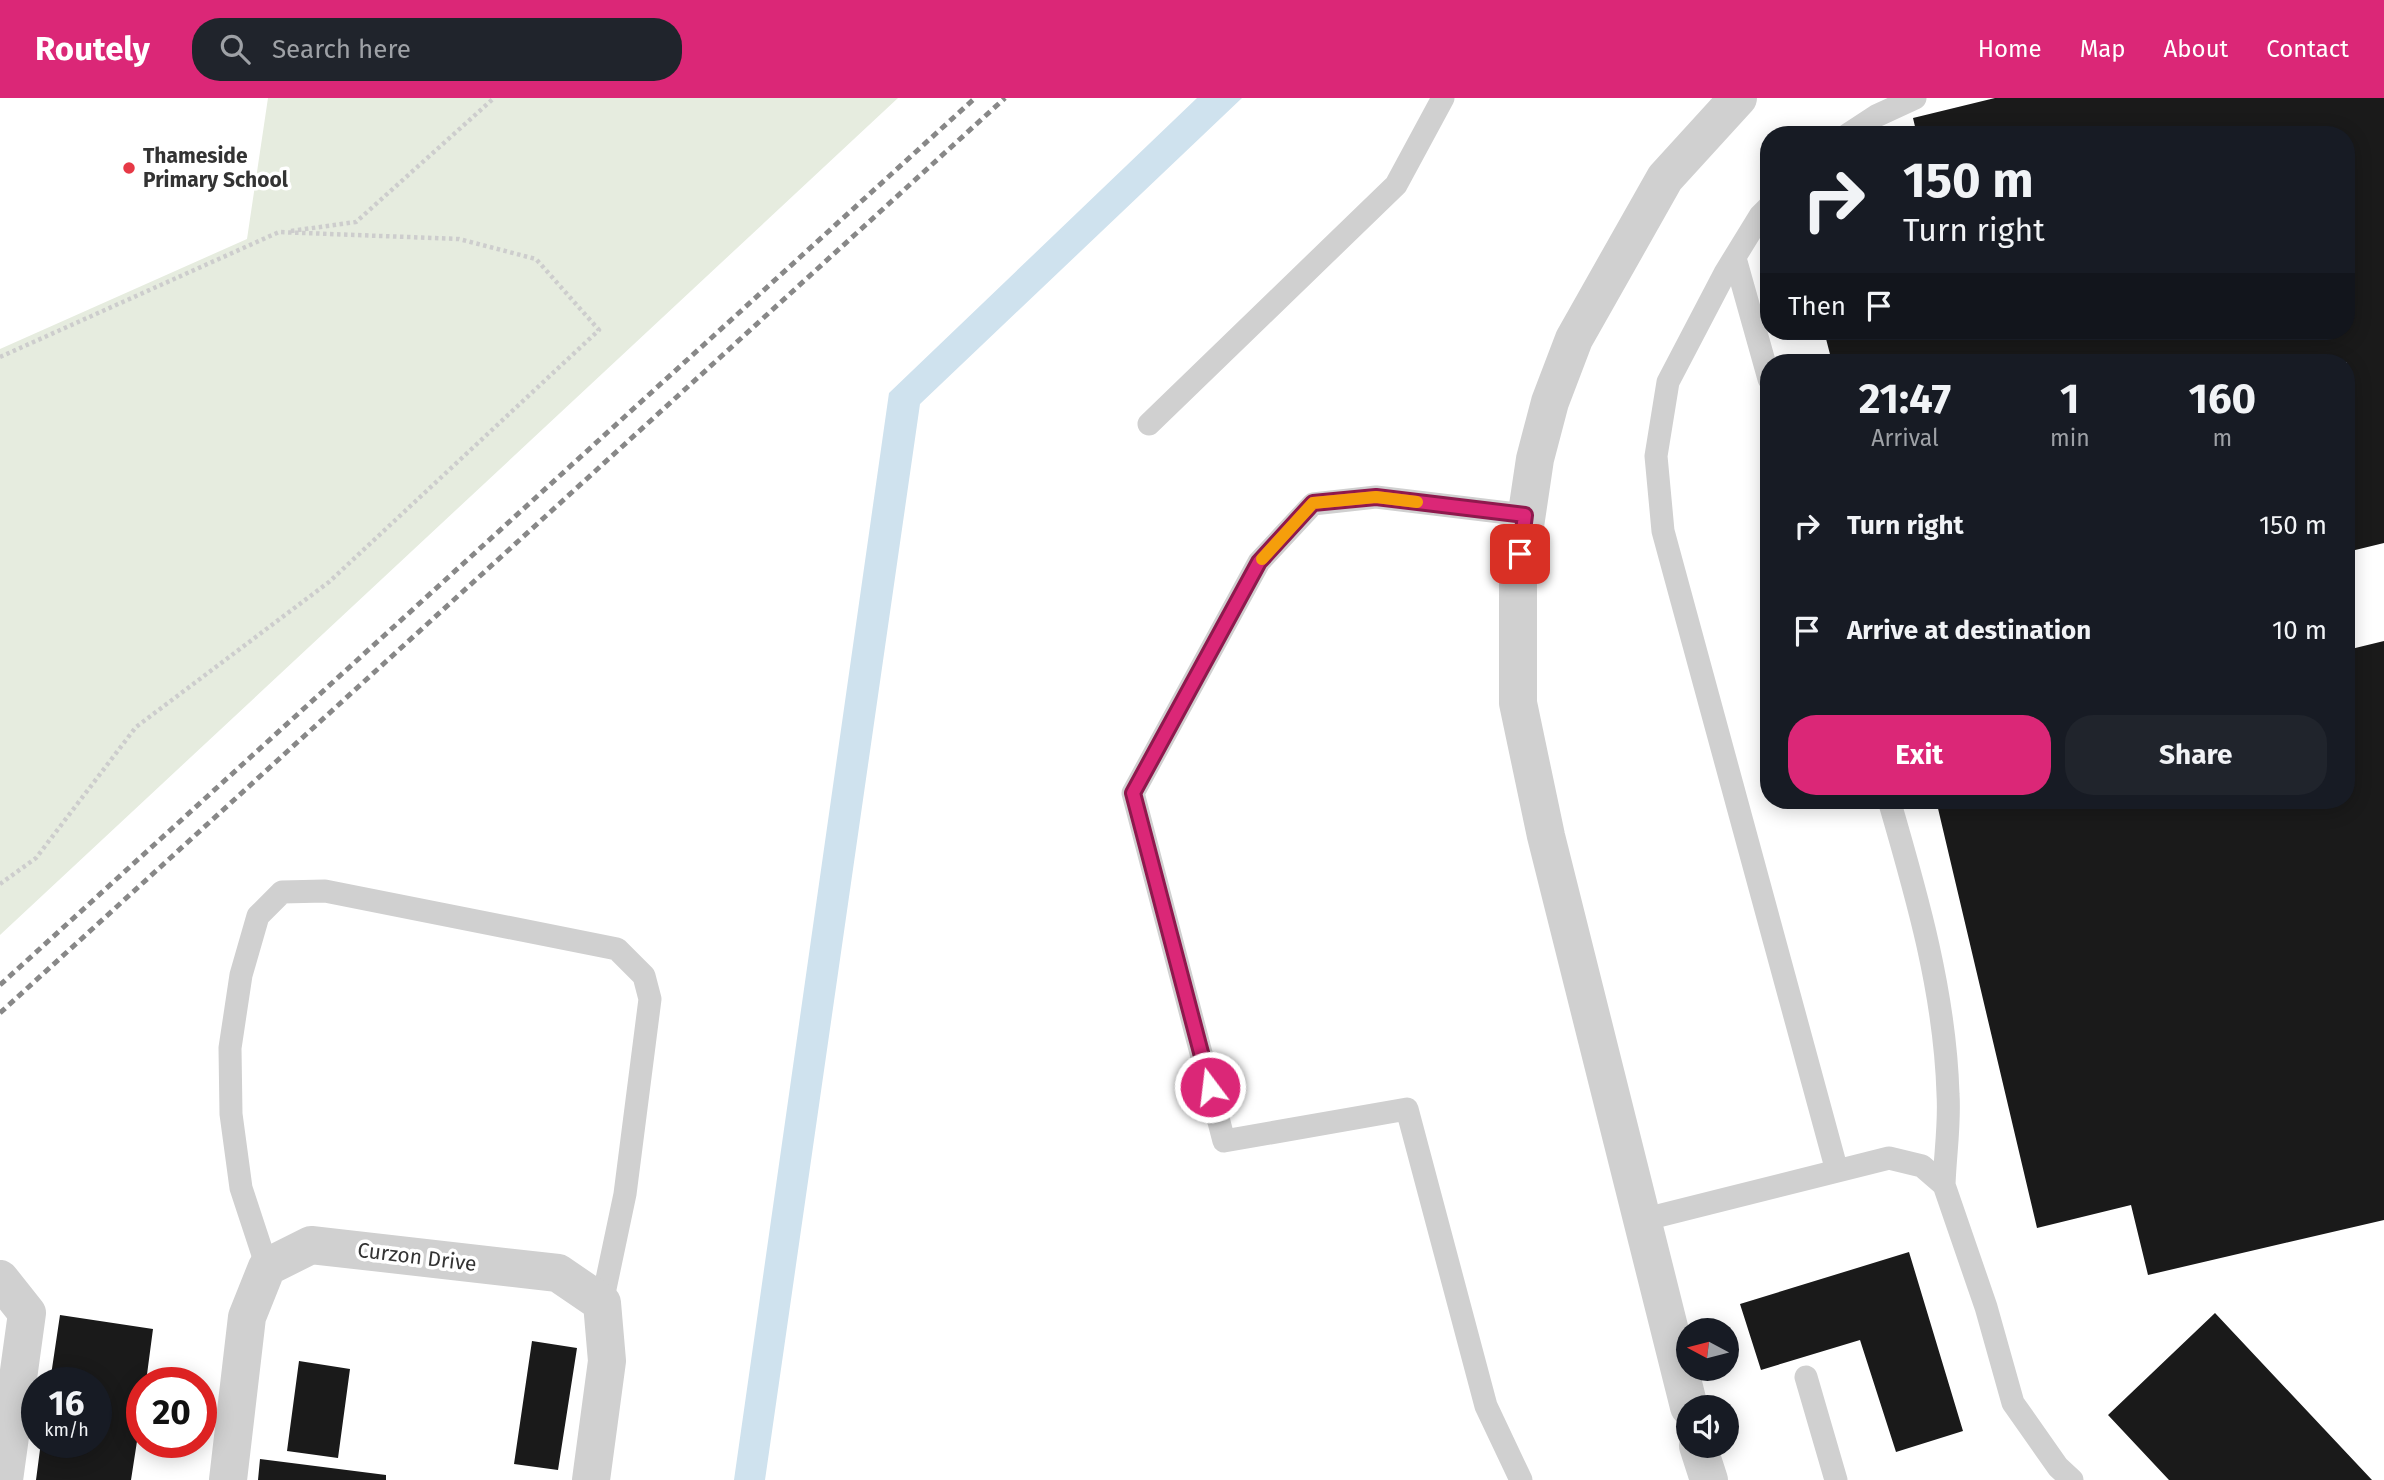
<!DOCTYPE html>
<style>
body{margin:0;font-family:"Fira Sans",sans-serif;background:#20242c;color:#f1f3f6;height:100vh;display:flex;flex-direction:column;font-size:26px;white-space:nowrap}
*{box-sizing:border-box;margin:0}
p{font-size:23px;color:#9ea1a6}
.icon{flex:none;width:38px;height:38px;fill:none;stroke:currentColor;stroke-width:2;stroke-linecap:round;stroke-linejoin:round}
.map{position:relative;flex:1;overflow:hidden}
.side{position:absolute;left:1760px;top:256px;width:595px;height:455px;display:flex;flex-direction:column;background:#171b24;border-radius:28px;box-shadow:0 4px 18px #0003}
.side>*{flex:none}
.guide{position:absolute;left:1760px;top:28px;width:595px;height:214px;border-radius:28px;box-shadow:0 4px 18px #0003;background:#171b24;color:#f1f3f6;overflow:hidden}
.needle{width:46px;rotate:277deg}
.tools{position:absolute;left:1676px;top:1220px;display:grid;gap:14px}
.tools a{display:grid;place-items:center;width:63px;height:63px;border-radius:50%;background:#171b24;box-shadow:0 4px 18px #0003;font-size:35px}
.speed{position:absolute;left:21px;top:1269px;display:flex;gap:14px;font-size:35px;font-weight:700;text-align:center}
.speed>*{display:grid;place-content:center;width:91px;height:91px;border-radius:50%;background:#171b24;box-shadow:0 4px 18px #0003;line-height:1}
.speed small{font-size:18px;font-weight:400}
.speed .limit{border:10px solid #d22;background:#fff;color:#111}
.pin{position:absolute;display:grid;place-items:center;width:60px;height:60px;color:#fff;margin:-30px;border-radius:14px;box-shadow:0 4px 10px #0006}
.me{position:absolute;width:77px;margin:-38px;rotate:345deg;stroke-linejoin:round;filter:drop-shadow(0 0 5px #0008)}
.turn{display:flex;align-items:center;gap:24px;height:147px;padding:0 28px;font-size:32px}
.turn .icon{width:91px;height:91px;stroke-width:2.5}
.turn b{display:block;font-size:49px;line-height:60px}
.then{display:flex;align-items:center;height:66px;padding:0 28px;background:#0003;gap:14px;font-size:26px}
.eta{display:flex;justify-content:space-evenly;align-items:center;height:119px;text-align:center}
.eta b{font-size:42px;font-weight:700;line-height:49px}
.action{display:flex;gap:14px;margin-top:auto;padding:14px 28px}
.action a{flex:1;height:80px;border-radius:28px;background:#db2777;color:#fff;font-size:28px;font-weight:700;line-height:80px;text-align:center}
.action a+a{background:#20242c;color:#f1f3f6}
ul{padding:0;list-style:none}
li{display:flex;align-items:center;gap:21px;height:105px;padding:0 28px}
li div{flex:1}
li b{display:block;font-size:26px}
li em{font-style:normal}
header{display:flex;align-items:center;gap:42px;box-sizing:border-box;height:98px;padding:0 35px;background:#db2777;color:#fff}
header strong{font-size:33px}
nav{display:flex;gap:38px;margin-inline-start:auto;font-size:24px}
.search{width:490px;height:63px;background:#20242c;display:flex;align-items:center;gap:18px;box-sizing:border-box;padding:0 24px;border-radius:28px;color:#9ea1a6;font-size:26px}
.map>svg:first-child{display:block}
.green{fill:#e6ecdf}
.water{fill:#cfe2ee}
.building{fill:#1a1a1a}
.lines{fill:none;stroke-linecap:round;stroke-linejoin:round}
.path{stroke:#cdcdcd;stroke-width:4.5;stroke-dasharray:3.5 3.5;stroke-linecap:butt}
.lane{stroke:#d0d0d0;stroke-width:23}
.street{stroke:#d0d0d0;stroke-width:38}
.rail{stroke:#888;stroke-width:5;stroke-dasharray:7 5;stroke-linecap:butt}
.route-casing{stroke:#8e194d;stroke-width:18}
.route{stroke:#db2777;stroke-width:12}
.slow{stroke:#f59e0b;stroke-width:12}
.poi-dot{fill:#e63946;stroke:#fff;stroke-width:2.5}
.labels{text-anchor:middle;stroke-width:7;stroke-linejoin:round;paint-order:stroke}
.poi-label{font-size:21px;font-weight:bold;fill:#333;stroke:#fff;text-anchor:start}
.street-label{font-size:21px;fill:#333;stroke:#fff}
</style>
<header>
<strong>Routely</strong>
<div class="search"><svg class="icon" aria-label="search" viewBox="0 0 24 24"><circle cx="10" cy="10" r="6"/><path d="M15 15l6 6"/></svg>Search here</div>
<nav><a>Home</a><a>Map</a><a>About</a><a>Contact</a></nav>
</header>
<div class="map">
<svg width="2384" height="1382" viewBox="0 0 2384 1382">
<rect width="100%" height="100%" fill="#fff"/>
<path class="green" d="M268,0H898L0,837V251L247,141Z"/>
<path class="water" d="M1197,0H1242L920,306L765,1382H734L889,295Z"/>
<path class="building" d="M1995,0H2384V445L2347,454V264H1832L1824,233H2347V37H1917L1913,20Z
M2384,543V1122L2148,1177L2131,1107L2037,1130L1936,702H2347V552Z
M1909,1154L1963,1333L1896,1354L1860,1242L1761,1272L1740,1206Z
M2215,1215L2372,1382H2169L2108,1317Z
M60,1217L153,1231L146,1284H142V1311L131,1382H36L41,1344H96V1284H50Z
M532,1243L577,1250L558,1372L514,1366Z
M299,1263L350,1271L338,1360L287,1353Z
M260,1361L386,1377V1382H258Z"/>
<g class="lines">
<path class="path" d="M291,133L356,124L494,0
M0,259L279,134
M0,786L36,760L136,629L329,484L599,232L536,161L459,141L278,134"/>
<path class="lane" d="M1847,37L1876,18L1915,0
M1769,109L1760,118L1725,175L1668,284L1656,358L1663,433L1837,1073
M1735,160L1769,281
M1149,326L1396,87L1443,0
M1889,702C1917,798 1945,895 1948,996C1950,1026 1945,1057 1944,1087
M1642,1122L1889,1060L1922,1068L1944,1087L1986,1209L2013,1305L2058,1369L2072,1382
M267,1169L241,1090L231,1016L230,950L241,877L258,818L282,794L325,793L617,851L644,878L650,901L625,1096L602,1205
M1806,1279L1836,1382
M1521,1382L1486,1308L1407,1011L1224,1043L1133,695L1259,464L1313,406L1376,399L1525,417"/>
<path class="street" d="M0,1181L27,1215L4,1382
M1689,1309L1546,738L1518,605V475L1535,361L1550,304L1574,241L1665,80L1738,0
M1698,1348L1709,1382
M228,1382L247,1219L267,1169L311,1147L558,1175L602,1205L607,1263L591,1382"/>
<path class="rail" d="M0,887L975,0
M0,915L1005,0"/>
</g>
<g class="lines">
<defs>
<path id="route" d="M1210,989L1133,695L1259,464L1313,405L1376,399L1525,417L1520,456"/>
</defs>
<use href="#route" class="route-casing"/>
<use href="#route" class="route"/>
<path class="slow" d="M1262,461L1313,405L1376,399L1417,404"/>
</g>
<circle class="poi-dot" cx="129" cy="70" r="7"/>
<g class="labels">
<g class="poi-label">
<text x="143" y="65">Thameside<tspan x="143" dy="24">Primary School</tspan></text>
</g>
<g class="street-label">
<text transform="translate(417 1159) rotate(7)" y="7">Curzon Drive</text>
</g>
</g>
</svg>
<div class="tools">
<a><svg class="needle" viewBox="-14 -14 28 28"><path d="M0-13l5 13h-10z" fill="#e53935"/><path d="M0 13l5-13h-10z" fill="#9ea1a6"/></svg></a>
<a><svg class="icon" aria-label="sound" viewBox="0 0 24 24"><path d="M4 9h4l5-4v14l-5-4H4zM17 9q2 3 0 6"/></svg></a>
</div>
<div class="speed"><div>16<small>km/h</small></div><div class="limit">20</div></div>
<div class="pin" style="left:1520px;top:456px;background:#d93025"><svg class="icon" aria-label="arrive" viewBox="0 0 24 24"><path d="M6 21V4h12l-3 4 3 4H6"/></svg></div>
<svg class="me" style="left:1210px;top:989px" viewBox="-20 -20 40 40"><circle r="17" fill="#db2777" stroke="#fff" stroke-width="3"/><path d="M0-11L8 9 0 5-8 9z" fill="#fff"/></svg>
<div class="guide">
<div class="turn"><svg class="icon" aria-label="right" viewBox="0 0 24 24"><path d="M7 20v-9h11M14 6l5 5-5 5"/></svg><div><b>150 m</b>Turn right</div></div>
<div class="then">Then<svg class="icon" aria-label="arrive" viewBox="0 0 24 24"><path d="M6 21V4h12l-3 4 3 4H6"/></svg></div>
</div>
<section class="side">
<div class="eta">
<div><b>21:47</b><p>Arrival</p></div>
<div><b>1</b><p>min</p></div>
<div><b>160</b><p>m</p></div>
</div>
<ul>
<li><svg class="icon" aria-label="right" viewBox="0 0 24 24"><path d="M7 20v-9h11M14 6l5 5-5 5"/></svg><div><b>Turn right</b></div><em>150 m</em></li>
<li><svg class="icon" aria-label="arrive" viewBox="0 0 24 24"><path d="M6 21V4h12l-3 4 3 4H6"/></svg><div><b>Arrive at destination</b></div><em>10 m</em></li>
</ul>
<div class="action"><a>Exit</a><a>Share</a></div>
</section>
</div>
